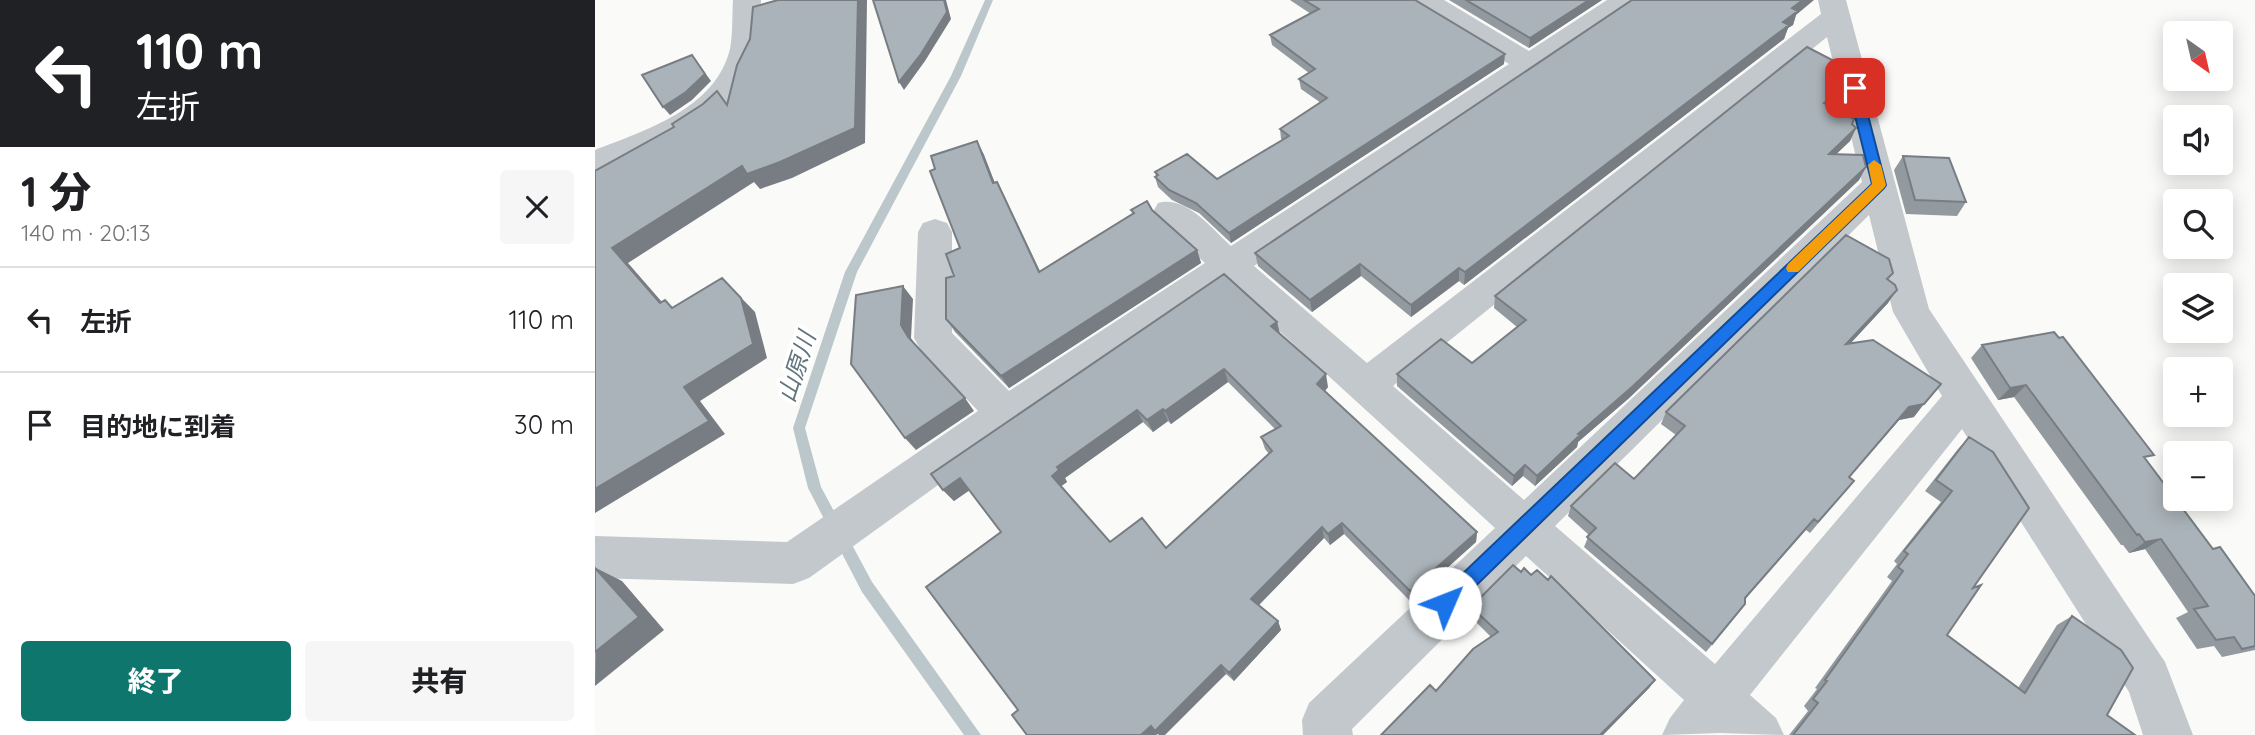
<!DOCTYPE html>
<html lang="ja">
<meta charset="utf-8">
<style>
body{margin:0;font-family:Quicksand,"Noto Sans JP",sans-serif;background:#f6f6f6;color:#202124;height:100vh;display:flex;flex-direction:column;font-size:26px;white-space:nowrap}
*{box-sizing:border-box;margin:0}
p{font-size:23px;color:#757577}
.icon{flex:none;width:38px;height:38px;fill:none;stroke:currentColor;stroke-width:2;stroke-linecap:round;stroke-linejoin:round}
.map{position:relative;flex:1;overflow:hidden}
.details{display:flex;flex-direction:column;background:#fff;width:595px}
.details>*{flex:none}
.top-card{background:#202124;color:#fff;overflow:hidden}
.needle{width:46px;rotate:146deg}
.buttons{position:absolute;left:1568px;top:21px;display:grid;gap:14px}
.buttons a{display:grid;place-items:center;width:70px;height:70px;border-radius:7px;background:#fff;box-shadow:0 4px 18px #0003;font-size:35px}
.pin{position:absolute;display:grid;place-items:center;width:60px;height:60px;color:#fff;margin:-30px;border-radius:14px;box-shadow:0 4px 10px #0006}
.me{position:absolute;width:77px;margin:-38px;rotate:46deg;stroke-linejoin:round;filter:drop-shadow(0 0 5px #0008)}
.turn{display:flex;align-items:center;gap:24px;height:147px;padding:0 21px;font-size:32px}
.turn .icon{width:91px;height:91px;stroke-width:2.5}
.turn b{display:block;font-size:49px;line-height:60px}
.round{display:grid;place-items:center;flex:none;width:74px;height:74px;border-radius:7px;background:#f6f6f6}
.summary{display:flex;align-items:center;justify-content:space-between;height:119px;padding:0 21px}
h1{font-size:42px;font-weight:800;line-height:52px}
.cta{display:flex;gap:14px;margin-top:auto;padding:14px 21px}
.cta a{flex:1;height:80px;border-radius:7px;background:#0f766e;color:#fff;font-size:28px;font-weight:800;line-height:80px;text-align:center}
.cta a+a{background:#f6f6f6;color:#202124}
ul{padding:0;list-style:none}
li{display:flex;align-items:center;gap:21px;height:105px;padding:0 21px;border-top:2px solid #e0e0e0}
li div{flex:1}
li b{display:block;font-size:26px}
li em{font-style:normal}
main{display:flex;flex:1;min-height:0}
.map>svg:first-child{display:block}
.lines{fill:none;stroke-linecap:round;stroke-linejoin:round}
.stream{fill:#bbc7cb;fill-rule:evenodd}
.minor{fill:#c3c8cc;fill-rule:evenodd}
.wall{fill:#929a9f;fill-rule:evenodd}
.shaded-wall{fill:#777d82}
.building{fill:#aab3b9;stroke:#777d82;stroke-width:2;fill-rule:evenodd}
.route{fill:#1a73e8;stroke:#114b97;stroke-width:2}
.slow{fill:#f59e0b}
.labels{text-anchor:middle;stroke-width:7;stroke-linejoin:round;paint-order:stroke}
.water-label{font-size:24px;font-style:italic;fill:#60757c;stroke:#fff}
</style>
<main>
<section class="details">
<div class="top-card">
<div class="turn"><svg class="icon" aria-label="left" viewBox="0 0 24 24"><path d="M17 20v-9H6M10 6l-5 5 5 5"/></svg><div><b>110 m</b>左折</div></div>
</div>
<div class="summary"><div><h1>1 分</h1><p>140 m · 20:13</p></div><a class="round"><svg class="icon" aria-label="close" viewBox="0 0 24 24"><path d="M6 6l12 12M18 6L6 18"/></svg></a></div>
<ul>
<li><svg class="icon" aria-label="left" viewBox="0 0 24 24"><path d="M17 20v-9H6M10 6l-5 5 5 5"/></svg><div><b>左折</b></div><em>110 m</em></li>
<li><svg class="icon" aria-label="arrive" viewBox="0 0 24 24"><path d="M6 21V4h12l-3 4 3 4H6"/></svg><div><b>目的地に到着</b></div><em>30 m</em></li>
</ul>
<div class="cta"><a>終了</a><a>共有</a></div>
</section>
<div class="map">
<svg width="1660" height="735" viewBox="0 0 1660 735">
<rect width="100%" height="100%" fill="#fafaf8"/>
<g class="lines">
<path class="stream" d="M390,0H398L366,76L262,272L210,428L226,487L277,582L386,735H369L267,592L213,488L198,428L250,272L356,76Z"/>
<path class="minor" d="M138,0H166C165,18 168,37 163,54C141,123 64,155 0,173V150C51,130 120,109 135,49C138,33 137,16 138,0Z
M815,0H849L934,51L1012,0H1045L1041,6L659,266L772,363L1226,14L1223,0H1251L1334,309L1570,662L1598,735H1548L1534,692L1367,429L1155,695L1181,718L1189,735L1125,733L1067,735L1075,718L1089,700L931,556L757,729L758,735H708L707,720L714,703L900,528L633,284L425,426L214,578L198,584L0,578V536L192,542L383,411L325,349L319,338L323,232L328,223L340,219L352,223L357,232V333L414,391L610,263L563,221L558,212L563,203C591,195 616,228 636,246L914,64L819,6ZM1232,37L1267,182L929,500L798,386ZM1274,215L1298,312L1347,396L1120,664L960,526Z"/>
</g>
<path class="wall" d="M695,0H820L909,64L636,243L604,213L577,200L563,187L560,177L561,176L560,172L622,179L688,140L686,139L685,129L726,103L706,89L704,79L714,73L677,45L675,35L716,14Z
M854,0H1007L934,48Z
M1201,15L1198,25L1193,28L1189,39L869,285L864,281L816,317L766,276L717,312L663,266L660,253Z
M1241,68L1246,71L1242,78L1251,86L1244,99L1235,107L1261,128L1255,141L1241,154L1271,167L1264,180L1033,399L983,442L982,447L940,486L928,476L917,486L802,386V374L877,363L922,327L899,308L900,296Z
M382,141L389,155L400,183L402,182L409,195L445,271L538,214L536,210H557L602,250L606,263L414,388L360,332L351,319L359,276L365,248L340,169Z
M1308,156L1371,202L1362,216L1311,214L1299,170Z
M1293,280V303L1255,343L1319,417L1304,420L1254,477L1259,481L1215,533L1211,530L1150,599V604L1111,652L989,547L994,535L973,516L976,506L1039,479L1081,435L1066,424L1071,412Z
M682,322L685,334L733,387L730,391L882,532L881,542L815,601L749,534L735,545L729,538L664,605L683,621L686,630L639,681L631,674L563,734L423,710L406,532L374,490L359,501L348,490ZM633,382L680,429L666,437L670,449L674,454L571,548L515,542L466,486L472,482L470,478L548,422L558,432L573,421L576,424Z
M1387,345L1551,461L1618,549L1660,596V650L1627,657L1619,646L1602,649L1581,618L1593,612L1550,549L1534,553L1528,545H1526L1419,397L1403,400L1376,358Z
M1374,437L1378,588L1352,635L1423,688L1462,625L1477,616L1512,715L1540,735H1194L1213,711L1209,706L1222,689L1220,688L1297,581L1292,577L1302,564L1299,561L1346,502L1330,491L1363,449Z
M926,572L1060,680L1054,688L1008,735H786L841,691L896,637L875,616L876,607Z"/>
<path class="shaded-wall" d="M263,0H272L270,143L197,178L165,189L159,182L33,263L80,317L65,303L17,248L147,166Z
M349,0H351L356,19L330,61L309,90L304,82Z
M994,0H1007L934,48L935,38Z
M1208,0H1219L1201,15L1198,25L1193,28L1189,39L869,285L870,272L1188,22L1197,8Z
M910,54L909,64L636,243L634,233Z
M97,55L116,81L97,100L75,115L68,107Z
M1251,86L1244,99L1223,117L1229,103Z
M1261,128L1255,141L1228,167L1234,154Z
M382,141L389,155L405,197L398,183Z
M1271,167L1264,180L1033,399L983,442L982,447L940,486L942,476L983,434Z
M602,250L606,263L414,388L406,376Z
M765,264L766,276L717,312L715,300Z
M864,268V281L816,317V305Z
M127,278L160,312L172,358L105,401L130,434L0,513V489L89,387Z
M308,286L318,299L316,338L323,350L313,337L306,325Z
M1302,290L1293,303L1243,357L1251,344Z
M682,322L685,335L676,326Z
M629,369L633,382L576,424L570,411Z
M731,374L733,387L725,397L722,384Z
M1431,385L1419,397L1403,400L1415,388Z
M370,398L379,411L321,450L310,438Z
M1329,404L1319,417L1304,420L1245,488L1314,407Z
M568,409L573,421L558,432L552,420Z
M542,410L548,422L470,478L472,482L465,487L457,476L462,467Z
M930,465L928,476L917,486L919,476Z
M365,478L375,490L359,501L348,490Z
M747,523L749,534L735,545L733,534Z
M727,527L729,538L661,608L656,599Z
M882,532L881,542L815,601V591Z
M1566,539L1550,549L1534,553L1550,542Z
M1,568L27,581L69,630L0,686Z
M683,621L686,630L639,681L634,673Z
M626,665L631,674L570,735H564L563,734L561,735H546Z
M1060,680L1054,688L1008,735H1005Z"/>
<path class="building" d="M183,0H263L260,128L185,162L152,174L147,166L17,248L65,303L70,300L77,308L127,278L146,298L158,344L89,387L114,421L0,489V171L79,127L77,124L108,104L122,91L132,105L142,65L155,39L158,7Z
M278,0H349L352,12L326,54L304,82Z
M709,0H820L910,54L634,233L601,203L574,190L560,177L563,175L560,172L592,154L622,179L694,136L685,129L732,98L704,79L720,69L675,35L724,9Z
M871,0H994L935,38Z
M1037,0H1208L1197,8L1203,11L1188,22L1194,25L870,272L864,268L816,305L765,264L715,300L660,253Z
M1212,47L1243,63L1239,67L1246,71L1239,77L1250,82L1251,86L1229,103L1259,119L1257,124L1261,128L1234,154L1268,155L1271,167L1037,387L983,434L985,435L942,476L930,465L919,476L802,374L846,339L877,363L931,320L900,296Z
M97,55L110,74L91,92L68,107L47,75Z
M382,141L398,183L402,182L444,272L539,213L536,210L552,201L557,210L602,250L406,376L351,319V278L359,276L351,254L365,248L335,171L340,169L336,156Z
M1308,156L1354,158L1371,202L1320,200Z
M1251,235L1294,259L1298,273L1292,279L1300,285L1302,290L1251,344L1278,340L1346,384L1329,404L1314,407L1254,477L1259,481L1223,522L1219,519L1150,598V604L1117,644L992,537L1001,528L976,506L1020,463L1039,479L1090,426L1071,412Z
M629,274L682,322L676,326L731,374L722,384L882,532L815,591L747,523L733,534L727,527L656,599L683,621L634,673L626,665L560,731L556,726L546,735H432L417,715L423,710L331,587L406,532L365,478L348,490L336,474ZM629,369L686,426L666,437L677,451L571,548L547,518L515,542L457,476L464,470L462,467L542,410L552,420L568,409L570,411Z
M308,286L306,325L313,337L370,398L310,438L256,364L261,295Z
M1459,332L1464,338L1468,337L1559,455L1549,457L1618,549L1625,547L1660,596V646L1647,649L1639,637L1621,640L1599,609L1613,606L1566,539L1550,542L1544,534L1542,535L1431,385L1415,388L1387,345Z
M1374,437L1398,452L1434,508L1378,588L1386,585L1352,635L1430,693L1477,616L1526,650L1538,668L1512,715L1540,735H1198L1223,703L1218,699L1232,681L1230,680L1308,571L1303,567L1313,554L1309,551L1357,491L1341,480Z
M918,565L926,572L929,568L936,575L942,570L953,580L956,576L1060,680L1005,735H786L835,685L841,691L878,649L903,632L876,607Z
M0,568L44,617L0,652Z"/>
<path class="route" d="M1260,84L1266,88L1291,185L1289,188L857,609L850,612L844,609L841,603L844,596L1277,184L1253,88Z"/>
<path class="slow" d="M1279,160L1286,165L1291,185L1289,188L1203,272H1193L1191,268L1193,264L1277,184L1273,165Z"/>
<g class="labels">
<g class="water-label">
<text transform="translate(202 367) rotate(-72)" y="8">山原川</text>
</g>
</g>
</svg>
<div class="buttons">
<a><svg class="needle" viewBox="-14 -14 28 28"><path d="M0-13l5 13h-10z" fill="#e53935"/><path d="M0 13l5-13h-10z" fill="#757577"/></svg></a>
<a><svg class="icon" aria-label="sound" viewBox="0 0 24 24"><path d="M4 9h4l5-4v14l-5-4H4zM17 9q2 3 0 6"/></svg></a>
<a><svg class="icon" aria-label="search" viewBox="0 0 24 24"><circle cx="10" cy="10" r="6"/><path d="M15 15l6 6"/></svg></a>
<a><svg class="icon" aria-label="layers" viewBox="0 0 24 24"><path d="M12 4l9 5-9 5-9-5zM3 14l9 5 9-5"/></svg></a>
<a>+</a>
<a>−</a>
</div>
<div class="pin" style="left:1260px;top:88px;background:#d93025"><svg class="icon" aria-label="arrive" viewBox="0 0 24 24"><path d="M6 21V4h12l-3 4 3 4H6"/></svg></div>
<svg class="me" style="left:850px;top:603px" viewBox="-20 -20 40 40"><circle r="19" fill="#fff"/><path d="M0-13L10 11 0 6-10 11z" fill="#1a73e8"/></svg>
</div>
</main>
